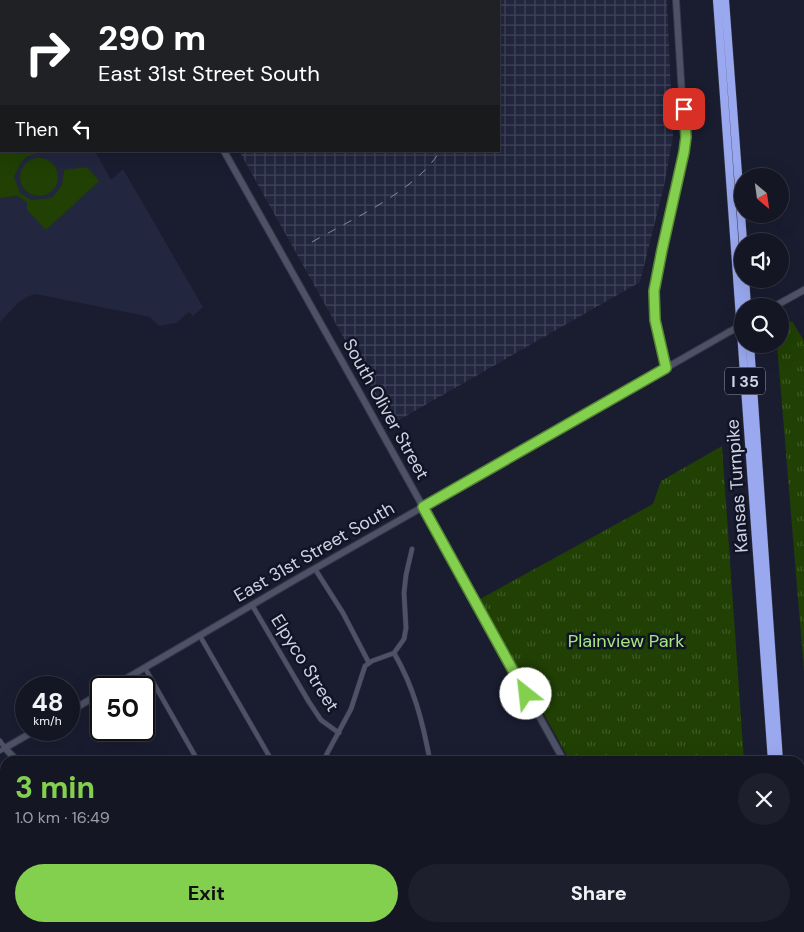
<!DOCTYPE html>
<meta charset="utf-8">
<style>
body{margin:0;font-family:"DM Sans",sans-serif;background:#1d1f2c;color:#f1f3f6;height:100vh;display:flex;flex-direction:column;font-size:19px;white-space:nowrap}
*{box-sizing:border-box;margin:0}
p{font-size:16px;color:#9d9fa6}
.icon{flex:none;width:28px;height:28px;fill:none;stroke:currentColor;stroke-width:2;stroke-linecap:round;stroke-linejoin:round}
.map{position:relative;flex:1;overflow:hidden}
.details{position:absolute;left:0px;top:756px;width:805px;height:176px;display:flex;flex-direction:column;background:#141624;border-radius:15px 15px 0 0;box-shadow:0 5px 20px #0002,0 0 0 1px #333541}
.details>*{flex:none}
.hud{position:absolute;left:0px;top:0px;width:500px;height:152px;box-shadow:0 5px 20px #0002,0 0 0 1px #333541;background:#202124;color:#fff;overflow:hidden}
.needle{width:32px;rotate:151deg}
.controls{position:absolute;left:734px;top:168px;display:grid;gap:10px}
.controls a{display:grid;place-items:center;width:55px;height:55px;border-radius:50%;background:#141624;box-shadow:0 5px 20px #0002,0 0 0 1px #333541;font-size:25px}
.speed{position:absolute;left:15px;top:676px;display:flex;gap:10px;font-size:25px;font-weight:700;text-align:center}
.speed>*{display:grid;place-content:center;width:65px;height:65px;border-radius:50%;background:#141624;box-shadow:0 5px 20px #0002,0 0 0 1px #333541;line-height:1}
.speed small{font-size:12px;font-weight:400}
.speed .limit{border:2px solid #111;border-radius:8px;background:#fff;color:#111}
.pin{position:absolute;display:grid;place-items:center;width:42px;height:42px;color:#fff;margin:-21px;border-radius:10px;box-shadow:0 2px 8px #0006}
.me{position:absolute;width:55px;margin:-28px;rotate:331deg;stroke-linejoin:round;filter:drop-shadow(0 0 4px #0008)}
.turn{display:flex;align-items:center;gap:18px;height:105px;padding:0 15px;font-size:22px}
.turn .icon{width:65px;height:65px;stroke-width:2.5}
.turn b{display:block;font-size:35px;line-height:42px}
.then{display:flex;align-items:center;height:48px;padding:0 15px;background:#0003;gap:10px;font-size:19px}
.round{display:grid;place-items:center;flex:none;width:52px;height:52px;border-radius:26px;background:#1d1f2c}
.headline{display:flex;align-items:center;justify-content:space-between;height:85px;padding:0 15px}
h1{font-size:30px;font-weight:700;line-height:38px;color:#83d04e}
.cta{display:flex;gap:10px;margin-top:auto;padding:10px 15px}
.cta a{flex:1;height:58px;border-radius:30px;background:#83d04e;color:#111;font-size:20px;font-weight:700;line-height:58px;text-align:center}
.cta a+a{background:#1d1f2c;color:#f1f3f6}
.map>svg:first-child{display:block}
.built{fill:#22263e}
.industrial{fill:url(#industrial-grid)}
.grass{fill:#204004}
.park{fill:url(#park-tufts)}
.lines{fill:none;stroke-linecap:round;stroke-linejoin:round}
.taxiway{stroke:#505364;stroke-width:12}
.street-casing{stroke:#353847;stroke-width:5.5}
.secondary-casing{stroke:#353847;stroke-width:8}
.highway-casing{stroke:#353847;stroke-width:9}
.street{stroke:#4d5267;stroke-width:4.5}
.secondary{stroke:#4d5267;stroke-width:6}
.highway{stroke:#9aa9ef;stroke-width:8}
.rail{stroke:#868999;stroke-width:1;stroke-dasharray:9 9;stroke-linecap:butt}
.secondary-bridge-casing{stroke:#353847;stroke-width:8;stroke-linecap:butt}
.secondary-bridge{stroke:#4d5267;stroke-width:6}
.route-casing{stroke:#558733;stroke-width:12}
.route{stroke:#83d04e;stroke-width:9}
.labels{text-anchor:middle;stroke-width:5;stroke-linejoin:round;paint-order:stroke}
.shield{fill:#111426;stroke:#9699a8;stroke-width:1}
.shield-label{font-size:16px;font-weight:bold;fill:#cfd2df}
.street-label{font-size:18px;fill:#cfd2df;stroke:#111426}
.park-label{font-size:18px;fill:#a6e77e;stroke:#111426}
</style>
<div class="map">
<svg width="804" height="932" viewBox="0 0 804 932">
<defs>
<pattern id="industrial-grid" width="8" height="8" patternUnits="userSpaceOnUse" patternTransform="scale(1.25)"><rect width="8" height="8" fill="#22263e"/><path d="M0 4h8M4 0v8" fill="none" stroke="#414559"/></pattern>
<pattern id="park-tufts" width="24" height="20" patternUnits="userSpaceOnUse" patternTransform="scale(1.25)"><rect width="24" height="20" fill="#204004"/><path d="M3 7l-1-3M5 7V3M7 7l1-3M15 17l-1-3M17 17v-4M19 17l1-3" fill="none" stroke="#3f5b28"/></pattern>
</defs>
<rect width="100%" height="100%" fill="#1a1d30"/>
<path class="built" d="M47,151H95L111,180L123,169L203,307L193,316L189,312L176,323L159,326L150,317L35,294L27,297L19,302L0,322V198L17,196L28,202L46,230L87,167L64,171L62,185L58,192L52,198L43,201L32,200L20,193L16,185L14,177L18,165L21,161L32,154L45,153Z"/>
<path class="industrial" d="M154,0H667L673,136L664,186L640,282L392,424L239,151H499V1Z"/>
<path class="grass" d="M1,151H47L45,153C24,154 22,159 14,177L20,193L32,200L52,198L62,185L64,170L87,167L99,181L46,230L27,210V202L17,196L0,198V153Z
M20 177a19 19 0 1 1 38 0a19 19 0 1 1-38 0Z"/>
<path class="park" d="M792,321L804,341V671L777,344H780V331Z
M722,446L744,761H570L480,599L653,504L661,481Z
M663,928H737L736,932H666Z"/>
<g class="lines">
<path class="taxiway" d="M0,135L1,133"/>
<defs>
<path id="street" d="M315,569L343,613L369,663
M252,605L309,702L321,720L339,733
M200,636L272,761
M394,653C414,687 423,723 430,761
M145,668L198,761
M0,741L5,748L0,751
M323,761L351,709L365,666L372,661L394,653L404,639L406,628L404,593L406,575L412,549
M800,801H804
M472,928L475,932
M281,932L284,928"/>
<path id="secondary" d="M140,0V1
M224,151L357,388L564,761
M775,306L804,290
M666,368L655,320L654,307V291L662,250L685,144L676,0
M110,688L293,581L729,332
M69,712L101,693
M17,761L5,748L36,730
M231,928L242,932
M654,928L657,932"/>
<path id="highway" d="M717,0L772,761
M725,0L743,241
M745,279L747,306
M750,344L779,761
M763,932V928
M772,932V928"/>
</defs>
<use href="#street" class="street-casing"/>
<use href="#secondary" class="secondary-casing"/>
<use href="#highway" class="highway-casing"/>
<use href="#street" class="street"/>
<use href="#secondary" class="secondary"/>
<use href="#highway" class="highway"/>
<path class="rail" d="M459,0V1
M312,242C352,219 416,191 440,151"/>
<defs>
<path id="secondary-bridge" d="M729,332L742,325"/>
</defs>
<use href="#secondary-bridge" class="secondary-bridge-casing"/>
<use href="#secondary-bridge" class="secondary-bridge"/>
</g>
<g class="lines">
<defs>
<path id="route" d="M526,694L423,507L666,368L655,320L654,291L662,250L684,152L686,137L684,109"/>
</defs>
<use href="#route" class="route-casing"/>
<use href="#route" class="route"/>
</g>
<g class="labels">
<rect class="shield" x="725" y="367.5" width="40" height="27" rx="4"/>
<g class="shield-label">
<text x="745" y="387">I 35</text>
</g>
<g class="street-label">
<text transform="translate(386 409) rotate(61)" y="6">South Oliver Street</text>
<text transform="translate(737 486) rotate(-94)" y="6">Kansas Turnpike</text>
<text transform="translate(314 552) rotate(-30)" y="6">East 31st Street South</text>
<text transform="translate(305 663) rotate(58)" y="6">Elpyco Street</text>
</g>
<g class="park-label">
<text x="626" y="647">Plainview Park</text>
</g>
</g>
</svg>
<div class="controls">
<a><svg class="needle" viewBox="-14 -14 28 28"><path d="M0-13l5 13h-10z" fill="#e53935"/><path d="M0 13l5-13h-10z" fill="#9d9fa6"/></svg></a>
<a><svg class="icon" aria-label="sound" viewBox="0 0 24 24"><path d="M4 9h4l5-4v14l-5-4H4zM17 9q2 3 0 6"/></svg></a>
<a><svg class="icon" aria-label="search" viewBox="0 0 24 24"><circle cx="10" cy="10" r="6"/><path d="M15 15l6 6"/></svg></a>
</div>
<div class="speed"><div>48<small>km/h</small></div><div class="limit">50</div></div>
<div class="pin" style="left:684px;top:109px;background:#d93025"><svg class="icon" aria-label="arrive" viewBox="0 0 24 24"><path d="M6 21V4h12l-3 4 3 4H6"/></svg></div>
<svg class="me" style="left:526px;top:694px" viewBox="-20 -20 40 40"><circle r="19" fill="#fff"/><path d="M0-13L10 11 0 6-10 11z" fill="#83d04e"/></svg>
<div class="hud">
<div class="turn"><svg class="icon" aria-label="right" viewBox="0 0 24 24"><path d="M7 20v-9h11M14 6l5 5-5 5"/></svg><div><b>290 m</b>East 31st Street South</div></div>
<div class="then">Then<svg class="icon" aria-label="left" viewBox="0 0 24 24"><path d="M17 20v-9H6M10 6l-5 5 5 5"/></svg></div>
</div>
<section class="details">
<div class="headline"><div><h1>3 min</h1><p>1.0 km · 16:49</p></div><a class="round"><svg class="icon" aria-label="close" viewBox="0 0 24 24"><path d="M6 6l12 12M18 6L6 18"/></svg></a></div>
<div class="cta"><a>Exit</a><a>Share</a></div>
</section>
</div>
